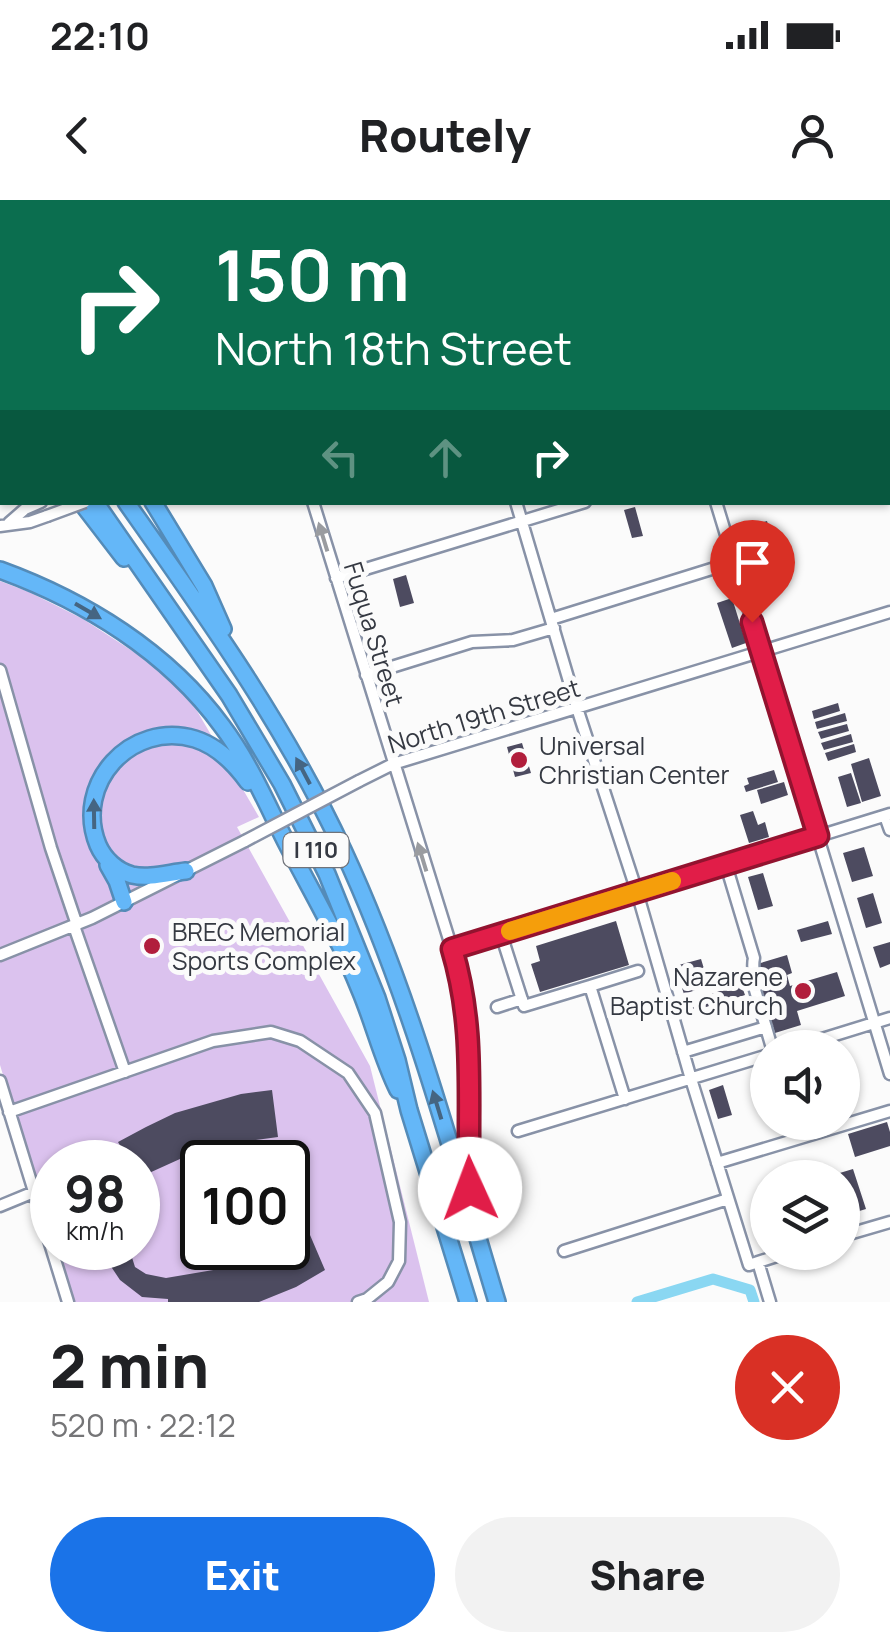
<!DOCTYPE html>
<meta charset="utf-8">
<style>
body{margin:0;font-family:Manrope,sans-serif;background:#f2f2f2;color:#202124;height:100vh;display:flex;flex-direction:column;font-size:38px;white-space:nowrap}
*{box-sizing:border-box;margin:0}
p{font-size:32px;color:#757577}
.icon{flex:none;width:55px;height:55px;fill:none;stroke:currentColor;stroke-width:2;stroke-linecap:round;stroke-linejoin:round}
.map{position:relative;height:1102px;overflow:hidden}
.sheet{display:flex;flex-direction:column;background:#fff;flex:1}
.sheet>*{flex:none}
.top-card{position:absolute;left:0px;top:0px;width:890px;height:305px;box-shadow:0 2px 8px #0004;background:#0b6e4f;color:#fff;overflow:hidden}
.controls{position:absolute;left:750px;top:830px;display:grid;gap:20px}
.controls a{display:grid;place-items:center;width:110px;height:110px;border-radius:50%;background:#fff;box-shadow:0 2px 8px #0004;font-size:50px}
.speed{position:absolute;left:30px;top:940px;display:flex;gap:20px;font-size:50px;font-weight:700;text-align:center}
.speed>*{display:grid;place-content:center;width:130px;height:130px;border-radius:50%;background:#fff;box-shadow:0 2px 8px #0004;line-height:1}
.speed small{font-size:25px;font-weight:400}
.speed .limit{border:5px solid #111;border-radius:15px;background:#fff;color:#111}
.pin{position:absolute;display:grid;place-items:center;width:85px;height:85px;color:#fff;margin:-102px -42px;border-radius:50% 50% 50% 0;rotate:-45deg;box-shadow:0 0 10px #0007}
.pin .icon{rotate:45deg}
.me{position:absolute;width:110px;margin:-55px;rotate:358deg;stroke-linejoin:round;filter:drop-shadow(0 0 8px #0008)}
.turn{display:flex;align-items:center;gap:35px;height:210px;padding:0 50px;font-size:45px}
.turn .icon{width:130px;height:130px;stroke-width:2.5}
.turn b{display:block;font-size:70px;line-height:85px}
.lanes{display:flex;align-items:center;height:95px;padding:0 50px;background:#0003;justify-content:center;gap:50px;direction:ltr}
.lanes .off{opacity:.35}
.round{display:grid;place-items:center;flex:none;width:105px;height:105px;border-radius:52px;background:#f2f2f2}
.overview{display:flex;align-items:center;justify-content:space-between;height:170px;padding:0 50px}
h1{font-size:60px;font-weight:800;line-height:75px}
.cta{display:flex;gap:20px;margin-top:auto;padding:20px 50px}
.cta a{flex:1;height:115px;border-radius:60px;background:#1a73e8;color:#fff;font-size:40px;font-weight:800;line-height:115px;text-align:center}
.cta a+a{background:#f2f2f2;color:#202124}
.status{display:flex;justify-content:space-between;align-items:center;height:70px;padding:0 50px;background:#fff;direction:ltr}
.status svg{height:28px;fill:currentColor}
header{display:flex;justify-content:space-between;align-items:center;height:130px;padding:0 50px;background:#fff;font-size:45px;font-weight:800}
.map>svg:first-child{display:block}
.green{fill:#dbc2ee;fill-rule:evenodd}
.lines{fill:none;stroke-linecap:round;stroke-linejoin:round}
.canal{stroke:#8ad7f2;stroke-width:11}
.building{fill:#4d4b60}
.minor-casing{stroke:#8892a7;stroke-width:15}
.major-casing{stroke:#548bb8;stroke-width:19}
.highway-casing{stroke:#548bb8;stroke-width:20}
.minor{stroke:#fff;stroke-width:10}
.major{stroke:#a2d4fb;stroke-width:14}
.highway{stroke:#64b7f8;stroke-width:15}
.minor-bridge-casing{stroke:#8892a7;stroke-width:15;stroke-linecap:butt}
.minor-bridge{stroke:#fff;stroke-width:10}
.oneway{fill:#9a9ca0}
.oneway2{fill:#456582}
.route-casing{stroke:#92132f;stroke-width:25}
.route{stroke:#e11d48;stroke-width:18}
.slow{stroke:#f59e0b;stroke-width:18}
.poi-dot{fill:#b11e3c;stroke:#fbfbfb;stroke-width:4}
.labels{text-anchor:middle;stroke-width:10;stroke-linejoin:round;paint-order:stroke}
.shield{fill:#fbfbfb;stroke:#70737a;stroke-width:2.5}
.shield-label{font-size:22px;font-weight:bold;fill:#353942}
.street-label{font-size:25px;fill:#353942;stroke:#fbfbfb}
.poi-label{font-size:25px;fill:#353942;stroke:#fbfbfb;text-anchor:start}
</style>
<div class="status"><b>22:10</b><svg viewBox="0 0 49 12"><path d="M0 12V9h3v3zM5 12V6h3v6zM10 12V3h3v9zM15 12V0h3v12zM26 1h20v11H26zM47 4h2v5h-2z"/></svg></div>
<header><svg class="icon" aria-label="back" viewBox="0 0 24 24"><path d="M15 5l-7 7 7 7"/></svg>Routely<svg class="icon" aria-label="person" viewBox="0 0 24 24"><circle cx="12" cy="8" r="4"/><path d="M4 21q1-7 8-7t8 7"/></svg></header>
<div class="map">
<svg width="890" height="1102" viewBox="0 0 890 1102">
<rect width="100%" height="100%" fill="#fbfbfb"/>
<path class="green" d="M0,381L29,392L83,419L137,454L186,492L259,617L237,627L370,866L429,1102H72L56,1048H138V962H52V1037L0,865ZM202,962H288V1048H202Z"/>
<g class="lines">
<path class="canal" d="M637,1102L713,1079L750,1090L754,1102"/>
</g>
<path class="building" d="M635,307L643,336L632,338L624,310Z
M767,321L770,332L747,339L744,328Z
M771,335L774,346L751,352L748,342Z
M775,348L778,359L755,366L752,355Z
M779,361L782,372L759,379L756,368Z
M406,375L414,403L400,407L393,379Z
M732,398L746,443L732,448L717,403Z
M838,503L840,511L814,519L812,511Z
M845,513L847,521L817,529L815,522Z
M847,524L849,531L821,539L818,532Z
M851,534L853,542L824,550L821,543Z
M522,543L531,573L515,577L507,547Z
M854,544L856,552L828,561L825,553Z
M869,558L881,596L862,602L851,564Z
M774,570L778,582L746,592L744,586L749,584L747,578Z
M851,573L861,603L847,607L838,577Z
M784,582L788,595L761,604L757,590Z
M753,611L758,625L765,622L769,637L749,643L740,615Z
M864,647L873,676L852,682L843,653Z
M763,673L773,706L758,710L748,677Z
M873,693L882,723L866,728L857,698Z
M616,721L629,765L540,792L531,764L540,761L536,746Z
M828,721L832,734L801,742L797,730Z
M890,742V764L880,768L873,747Z
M787,755L792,773L787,775L790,786L837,772L845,796L797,811L801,825L775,833L754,765Z
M701,759L705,772L679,780L675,766Z
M704,775L708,786L684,794L680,782Z
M741,784L745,795L721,803L717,792Z
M713,793L716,804L693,811L690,800Z
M723,885L732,915L718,919L709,890Z
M272,890L278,937L248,941L191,954L138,978V962H121L127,958L118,942L146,927L175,913L241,894Z
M887,922L890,932V946L855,957L848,934Z
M853,969L866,1009L846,1015L842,1004V978H834L833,975Z
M310,1035L325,1070L296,1087L259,1102H168V1099L142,1097L120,1080L112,1068L106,1048H129L135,1067L146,1074L166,1078L225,1068L288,1048V1045Z"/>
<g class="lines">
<defs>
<path id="minor" d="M192,0L193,2
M224,0V2
M424,0L425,2
M624,0L625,2
M826,0V2
M119,2L126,0
M0,18L2,21
M888,47H890
M888,175H890
M888,203L890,211
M313,302L452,749L890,614
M516,302L577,508L637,692L691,879L749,1065L789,1052
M716,302L890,874
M9,323L25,309L41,302
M0,326L30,322L47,316
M336,378L585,302
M551,419L734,362
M0,470L51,648L77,725
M366,475L472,442L513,440L554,428
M359,581L393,564L890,412
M885,616L890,630
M726,665L754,758C751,771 757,779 755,790L772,848
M74,726L125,872
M501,734L524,806L590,786L625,899
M0,755L92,718L245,641
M590,786L638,771
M497,807L522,799
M793,848L890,818
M683,852L766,827
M0,881L68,1102
M9,912L213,841L271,832L300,841L348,873L375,913L400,1022L399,1061L388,1082L367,1099L358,1102
M518,931L768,855
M717,963L890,911
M0,1006L34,992
M842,1036L890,1022
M564,1051L728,999
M758,1062L770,1102"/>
<path id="major" d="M349,2L357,0
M0,109L2,108
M0,122L2,121"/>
<path id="highway" d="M0,78H2
M0,158L2,160
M0,191L2,194
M0,229L2,230
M81,302L124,358
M95,302L229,495L282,584L327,674L377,798L397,860L409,910L468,1102
M126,302C205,414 285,525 343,650C410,794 451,950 497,1102
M153,302L204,386L223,429
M0,370C85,401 168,452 222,526C250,563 267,605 288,646C313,694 340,740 360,790C374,823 382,858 398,890
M108,665L117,681L124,702
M186,671C168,673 149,679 132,675C117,671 104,659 98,645C73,584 131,520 195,539C217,546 235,564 248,582
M452,749C461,779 468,809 469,841C472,893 466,945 471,998"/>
</defs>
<use href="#minor" class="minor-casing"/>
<use href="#major" class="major-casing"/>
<use href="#highway" class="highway-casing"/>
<use href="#minor" class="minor"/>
<use href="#major" class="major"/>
<use href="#highway" class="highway"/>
<defs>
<path id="minor-bridge" d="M47,316L85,302
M245,641L359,581"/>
</defs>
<use href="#minor-bridge" class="minor-bridge-casing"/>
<use href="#minor-bridge" class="minor-bridge"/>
</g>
<defs><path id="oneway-solid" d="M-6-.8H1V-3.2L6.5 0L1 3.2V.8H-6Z" transform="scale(2.5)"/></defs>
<g class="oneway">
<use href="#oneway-solid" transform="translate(323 337) rotate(-107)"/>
<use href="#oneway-solid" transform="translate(422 657) rotate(-107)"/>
</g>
<g class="oneway2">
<use href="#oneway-solid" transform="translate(88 411) rotate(30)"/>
<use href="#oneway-solid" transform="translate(303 571) rotate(-118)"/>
<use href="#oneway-solid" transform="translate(94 614) rotate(-91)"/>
<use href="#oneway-solid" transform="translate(437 905) rotate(-107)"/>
</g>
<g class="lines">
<defs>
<path id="route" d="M470,989C466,905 477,832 452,749L818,636L752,422"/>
</defs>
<use href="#route" class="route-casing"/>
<use href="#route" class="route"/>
<path class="slow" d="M510,731L672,681"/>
</g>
<g class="poi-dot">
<circle cx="519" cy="560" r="10"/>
<circle cx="152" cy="746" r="10"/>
<circle cx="803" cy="791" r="10"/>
</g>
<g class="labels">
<rect class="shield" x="283.5" y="633" width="65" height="34" rx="8"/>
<g class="shield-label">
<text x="316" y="658">I 110</text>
</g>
<g class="street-label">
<text transform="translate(374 434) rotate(73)" y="9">Fuqua Street</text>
<text transform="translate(484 516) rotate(-17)" y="9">North 19th Street</text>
</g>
<g class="poi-label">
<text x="539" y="555">Universal<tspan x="539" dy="29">Christian Center</tspan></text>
<text x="172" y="741">BREC Memorial<tspan x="172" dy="29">Sports Complex</tspan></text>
<text x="783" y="786" text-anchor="end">Nazarene<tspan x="783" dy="29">Baptist Church</tspan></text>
</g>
</g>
</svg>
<div class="controls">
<a><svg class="icon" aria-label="sound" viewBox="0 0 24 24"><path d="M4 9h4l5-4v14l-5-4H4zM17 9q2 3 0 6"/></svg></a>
<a><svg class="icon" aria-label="layers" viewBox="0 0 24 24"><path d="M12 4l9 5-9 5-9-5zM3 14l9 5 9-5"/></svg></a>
</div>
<div class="speed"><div>98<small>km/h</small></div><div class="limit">100</div></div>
<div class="pin" style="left:752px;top:422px;background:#d93025"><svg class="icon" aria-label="arrive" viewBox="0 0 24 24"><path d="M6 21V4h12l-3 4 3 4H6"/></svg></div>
<svg class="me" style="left:470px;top:989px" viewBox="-20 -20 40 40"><circle r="19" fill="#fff"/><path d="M0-13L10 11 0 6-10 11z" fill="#e11d48"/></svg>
<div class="top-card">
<div class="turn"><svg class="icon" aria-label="right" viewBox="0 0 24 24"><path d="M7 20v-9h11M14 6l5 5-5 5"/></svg><div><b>150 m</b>North 18th Street</div></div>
<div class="lanes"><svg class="icon off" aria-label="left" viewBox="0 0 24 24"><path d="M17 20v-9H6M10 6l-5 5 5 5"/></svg><svg class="icon off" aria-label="ahead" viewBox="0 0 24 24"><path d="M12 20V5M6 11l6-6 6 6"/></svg><svg class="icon" aria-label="right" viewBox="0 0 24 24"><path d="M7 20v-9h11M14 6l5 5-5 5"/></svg></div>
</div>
</div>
<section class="sheet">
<div class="overview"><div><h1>2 min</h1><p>520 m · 22:12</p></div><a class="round" style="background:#d93025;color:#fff"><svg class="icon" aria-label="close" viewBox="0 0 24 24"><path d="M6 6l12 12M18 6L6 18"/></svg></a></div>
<div class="cta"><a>Exit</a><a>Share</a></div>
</section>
